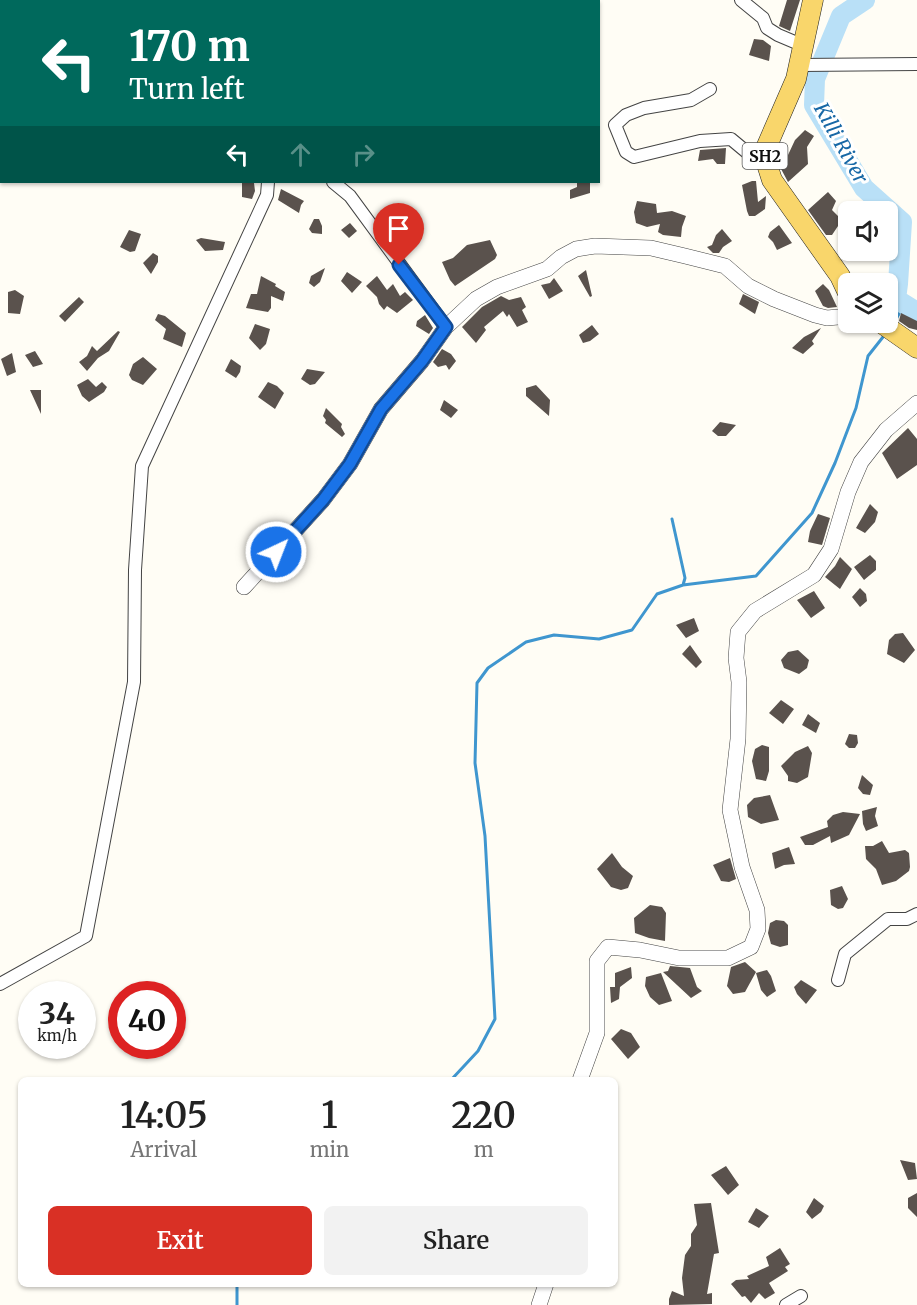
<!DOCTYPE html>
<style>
body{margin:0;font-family:Merriweather,serif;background:#f2f2f2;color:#222;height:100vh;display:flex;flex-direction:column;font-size:22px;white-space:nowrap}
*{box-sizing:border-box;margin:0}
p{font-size:20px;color:#767676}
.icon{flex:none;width:33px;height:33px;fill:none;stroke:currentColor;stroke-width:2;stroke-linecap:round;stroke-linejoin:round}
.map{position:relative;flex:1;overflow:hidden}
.details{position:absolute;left:18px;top:1077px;width:600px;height:210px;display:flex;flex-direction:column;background:#fff;border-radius:9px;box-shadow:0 2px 4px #0004}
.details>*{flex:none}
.hud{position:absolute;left:0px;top:0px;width:600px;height:183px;box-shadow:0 2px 4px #0004;background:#00695c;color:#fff;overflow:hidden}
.tools{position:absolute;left:838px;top:201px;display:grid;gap:12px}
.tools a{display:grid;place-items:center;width:60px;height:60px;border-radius:9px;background:#fff;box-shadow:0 2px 4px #0004;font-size:30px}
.speed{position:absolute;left:18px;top:981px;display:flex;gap:12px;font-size:30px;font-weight:700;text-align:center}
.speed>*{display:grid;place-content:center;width:78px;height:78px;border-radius:50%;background:#fff;box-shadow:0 2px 4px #0004;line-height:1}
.speed small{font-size:15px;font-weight:400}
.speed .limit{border:9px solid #d22;background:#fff;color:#111}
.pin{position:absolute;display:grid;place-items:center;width:51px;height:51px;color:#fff;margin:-62px -26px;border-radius:50% 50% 50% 0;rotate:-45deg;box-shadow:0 0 6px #0007}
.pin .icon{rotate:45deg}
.me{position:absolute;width:66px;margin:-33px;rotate:43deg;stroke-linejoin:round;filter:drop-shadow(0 0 4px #0008)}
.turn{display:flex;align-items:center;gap:21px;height:126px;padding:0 30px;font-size:27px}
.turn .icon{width:78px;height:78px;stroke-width:2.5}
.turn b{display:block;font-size:42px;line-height:51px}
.lanes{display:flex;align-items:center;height:57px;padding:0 30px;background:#0003;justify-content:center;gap:30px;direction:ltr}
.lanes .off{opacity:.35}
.eta{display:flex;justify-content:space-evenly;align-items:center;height:102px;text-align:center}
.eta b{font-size:36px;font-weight:600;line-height:42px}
.cta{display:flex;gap:12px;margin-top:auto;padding:12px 30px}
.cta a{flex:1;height:69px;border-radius:9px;background:#d93025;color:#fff;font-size:24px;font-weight:600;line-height:69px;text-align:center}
.cta a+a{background:#f2f2f2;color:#222}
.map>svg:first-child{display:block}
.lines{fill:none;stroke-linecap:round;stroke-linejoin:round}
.stream{stroke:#3f96cf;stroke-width:3}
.river{stroke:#b9e0f7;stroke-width:20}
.building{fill:#5a524d}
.minor-casing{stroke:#444;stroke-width:14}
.tertiary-casing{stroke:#444;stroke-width:16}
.primary-casing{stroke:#222;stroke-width:21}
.minor{stroke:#fff;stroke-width:12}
.tertiary{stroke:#fff;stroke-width:15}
.primary{stroke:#f9d66b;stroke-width:20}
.route-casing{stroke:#114b97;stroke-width:15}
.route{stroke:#1a73e8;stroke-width:10}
.labels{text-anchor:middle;stroke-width:6;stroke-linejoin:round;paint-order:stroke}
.shield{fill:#fff;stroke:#585858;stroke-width:1.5}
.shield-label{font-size:16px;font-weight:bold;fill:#111}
.water-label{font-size:20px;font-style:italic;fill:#1768a6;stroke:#fff}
</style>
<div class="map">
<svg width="917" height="1305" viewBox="0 0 917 1305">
<rect width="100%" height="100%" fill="#fffdf5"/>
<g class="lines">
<path class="stream" d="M895,321L900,312L916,311
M672,519L685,578L683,585L756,576L812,513L835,463L856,408L868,356L883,337
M451,1080L478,1051L495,1019L485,836L475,763L477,683L488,668L526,642L554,635L599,639L632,630L657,594L683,585
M237,1305V1284"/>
<path class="river" d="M865,0L841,16L815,79L814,105L864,188L902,222L898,284L896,299L917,312"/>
</g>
<path class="building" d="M787,0H800L790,31L779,26Z
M754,39L763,40L771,46L769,61L749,55Z
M805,130L814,136L807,147L808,164L788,182L780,167L788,165V155L795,140Z
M726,148L725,164H717L713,159L698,161L700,150Z
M752,181H756L758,202L766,196L765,209L755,216H749L747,211L742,185Z
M242,182L254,183L255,191L252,199L242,197Z
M580,182H590V193L570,199V190L577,187V183Z
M281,189L304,201L301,205L299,213L278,200Z
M828,192L836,201L832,210L842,220L832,235H826L808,210Z
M637,201L656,204L657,213L672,211L686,216L682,227L681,237L663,235L658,232L660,224L647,227L636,223L634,212Z
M314,219H319L322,226V234L312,233L309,229Z
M350,223L357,231L349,238L341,230Z
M779,225L792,243L777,250L773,242L768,237L770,232Z
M722,229L732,241L723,247L719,253H713L707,247L712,245L716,235Z
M129,230L141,234L135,251L130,252L120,247Z
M201,238L225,242L223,250L205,251L196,240Z
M490,240L497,255L495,259L455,286L450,280L442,262L453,258L467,245Z
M153,253L158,256V262L151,274L143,263Z
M325,268L320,282L314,287L309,283L311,276Z
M586,270L592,296L590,297L578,276Z
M347,272L362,282L352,293L341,281Z
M261,276L276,284L275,286L285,292L283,301L271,296V308L268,312L246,308L251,294H257Z
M377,276L387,290L393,284L400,296L405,292L413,300L397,313L387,306L384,310L379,304L377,297L366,286Z
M554,278L563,291L549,299L541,285L550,283Z
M823,284L829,290L837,307L828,308L823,306L815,291Z
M15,290L24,296L20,314L8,313V292Z
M743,294L759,302L755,314L739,304Z
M501,296L509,300L521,297L526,307L522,310L528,322L517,327L509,314L507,317L503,311L484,327L486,330L476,343L462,327L482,307Z
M79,297L84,302L65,322L59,316Z
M901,313L917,321V330L909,328L899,321Z
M158,314L165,316L186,333L182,347L163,339L166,329L155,320Z
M425,315L433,328L429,334L416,326L417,321Z
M255,324L270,329L266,344L260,350L249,338Z
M592,325L599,334L590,341L583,343L579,335Z
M821,328L812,341L814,344L803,354L792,348L804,337Z
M118,331L120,332L109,351L98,358L87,371L79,362L87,356L92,346L97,351Z
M442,349L451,354L456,361L449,370L446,365L438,367L433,362Z
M35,351L43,364L33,367L25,355Z
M12,353L16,372L7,376L1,359Z
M143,357L157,369L143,385L132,380L129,375L133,364Z
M231,359L241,366L240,372L236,378L225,371Z
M307,369L325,372L315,384L310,385L301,379Z
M88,379L96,387L102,382L107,387L104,392L89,402L82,396L77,385Z
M268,382L277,386L284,393L275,409L258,397Z
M536,385L550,400L549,416L526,396V388Z
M30,390H41V414Z
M444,400L458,410L451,418L440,410Z
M326,408L342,424L341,427L345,434L342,437L325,423L326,420L323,416Z
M720,422L736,425L726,436H718L712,431Z
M908,428L917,439V465L897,479L882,453Z
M870,504L878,512L875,522L865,533L856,528Z
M818,514L830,518L822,545L808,542L810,531Z
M870,555L876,561V570L864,580L854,567Z
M840,557L852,569L840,589L825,577L835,566Z
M860,588L866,594L867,601L860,607L852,597Z
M814,591L825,608L811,618L797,600Z
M694,618L699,631L686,638L676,625Z
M903,633L915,650L904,663L887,654L889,640L895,634Z
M690,645L702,662L696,668L682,654Z
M798,650L809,660L807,668L799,674L784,668L781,660L788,652Z
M781,700L794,709L783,724L769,713Z
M808,714L820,723L816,733L802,725Z
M849,734L857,735L858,743L855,748H849L845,744Z
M762,745L769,747V771L766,781L756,779L752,761L755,749Z
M808,746L812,753L808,777L797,783L788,781V776L781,766L795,752Z
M862,775L873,785L870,795L863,794L858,788Z
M770,795L779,820L761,824L748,817L747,805L754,798Z
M877,807L875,816L878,826L866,831L863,824L862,811Z
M843,812L860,814L849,835L831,843L830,836L813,845H805L800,837L828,827L827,821L833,815Z
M882,841L889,853L905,850L909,853L910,867L909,871L896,881L882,885L876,869L866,859L865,846H873Z
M789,847L795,864L784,865L775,869L772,853Z
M612,853L622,867L633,876L628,888L621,890L611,887L597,869Z
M730,858L736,879L729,882L721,881L713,865Z
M842,886L848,899L843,908L838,909L831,905L830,890Z
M650,905L662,907L666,913L665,941L649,938L635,933L634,918Z
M776,920L784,921L788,925V945L780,947L771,944L768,933L770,923Z
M745,962L756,972L745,992L733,994L727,986L731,967Z
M670,966L690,968L697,987L702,991L691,998L663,972L668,971Z
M631,967L632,978L620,987L619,999L611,1003L610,987H615V973Z
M767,970L771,976L776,991L767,997L761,990L756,973Z
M661,973L672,1001L659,1005L650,997L645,986L646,977Z
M801,980L817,990L806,1004L797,994L794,987Z
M621,1029L631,1033L640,1047L628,1059L611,1039Z
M900,1160L915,1163L917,1179L908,1180Z
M726,1166L739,1185L728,1195L711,1175Z
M917,1193V1217L908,1208V1198Z
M814,1198L824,1206L821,1212L812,1219L806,1212Z
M711,1203L719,1253L714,1254L707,1294L712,1293V1304L669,1305V1299L672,1291L684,1296L682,1278L685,1255L691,1246V1234L697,1225L694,1204Z
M756,1208L769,1216L759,1228L748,1222Z
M780,1248L790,1264L785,1267L788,1271L769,1283L775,1293L765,1299L759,1293L751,1303L745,1296L742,1297L731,1284L736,1280L749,1279L747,1276L769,1266L766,1257Z"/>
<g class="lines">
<defs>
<path id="minor" d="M741,0L763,18L767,28L778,35L804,46
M297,2L298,0
M800,65L917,64
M710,89L691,100L644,108L626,115L615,125L626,152L634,157L700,141L731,139L749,154L765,158
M333,182L350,196L446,327
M838,980L845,954L888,919H907L917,914
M0,984L86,936L134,682L135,570L142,466L267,195L268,182
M786,1305L801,1296"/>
<path id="tertiary" d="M244,587L323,500L350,464L381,409L422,361L446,327L476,299L497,287L547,269L561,257L576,249L595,246L651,248L685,256L725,266L748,286L774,299L815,315L827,318L849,316
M580,1080L597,1033V961L608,947L640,950L679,958H728L751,947L758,929L757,910L742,867L730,810L738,739L739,682L736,658L738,632L755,611L814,575L831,549L848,492L861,462L886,430L917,403
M539,1305L546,1284"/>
<path id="primary" d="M813,0L796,79L766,148L765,158L772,180L840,276L849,295
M880,322L917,348"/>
</defs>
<use href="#minor" class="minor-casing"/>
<use href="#tertiary" class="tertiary-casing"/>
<use href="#primary" class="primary-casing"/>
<use href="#minor" class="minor"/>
<use href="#tertiary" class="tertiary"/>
<use href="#primary" class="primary"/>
</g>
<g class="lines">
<defs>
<path id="route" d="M276,552L323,500L350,464L381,409L422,361L446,327L399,265"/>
</defs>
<use href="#route" class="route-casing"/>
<use href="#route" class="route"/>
</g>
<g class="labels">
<rect class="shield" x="742.5" y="143" width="45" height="26" rx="4.5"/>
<g class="shield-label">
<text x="765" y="162">SH2</text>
</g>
<g class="water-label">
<text transform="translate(841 143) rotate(61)" y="7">Killi River</text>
</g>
</g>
</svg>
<div class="tools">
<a><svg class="icon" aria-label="sound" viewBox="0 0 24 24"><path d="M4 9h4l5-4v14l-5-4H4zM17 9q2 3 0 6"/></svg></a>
<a><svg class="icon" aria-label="layers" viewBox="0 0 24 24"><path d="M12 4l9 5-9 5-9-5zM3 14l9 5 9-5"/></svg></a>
</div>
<div class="speed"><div>34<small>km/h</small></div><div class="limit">40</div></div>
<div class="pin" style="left:399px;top:265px;background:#d93025"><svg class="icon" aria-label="arrive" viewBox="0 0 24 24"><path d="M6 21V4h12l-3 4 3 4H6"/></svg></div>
<svg class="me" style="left:276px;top:552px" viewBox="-20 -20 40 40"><circle r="17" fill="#1a73e8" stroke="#fff" stroke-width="3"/><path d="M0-11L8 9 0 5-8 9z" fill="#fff"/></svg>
<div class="hud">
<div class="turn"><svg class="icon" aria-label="left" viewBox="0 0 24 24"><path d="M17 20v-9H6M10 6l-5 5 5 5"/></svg><div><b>170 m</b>Turn left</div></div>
<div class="lanes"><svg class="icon" aria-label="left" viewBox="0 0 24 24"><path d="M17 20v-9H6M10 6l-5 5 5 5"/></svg><svg class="icon off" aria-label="ahead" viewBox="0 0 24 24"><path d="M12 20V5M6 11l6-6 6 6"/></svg><svg class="icon off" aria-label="right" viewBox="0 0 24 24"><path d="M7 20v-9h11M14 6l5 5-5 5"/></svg></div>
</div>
<section class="details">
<div class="eta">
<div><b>14:05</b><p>Arrival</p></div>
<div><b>1</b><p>min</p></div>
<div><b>220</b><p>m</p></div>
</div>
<div class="cta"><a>Exit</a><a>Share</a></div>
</section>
</div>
